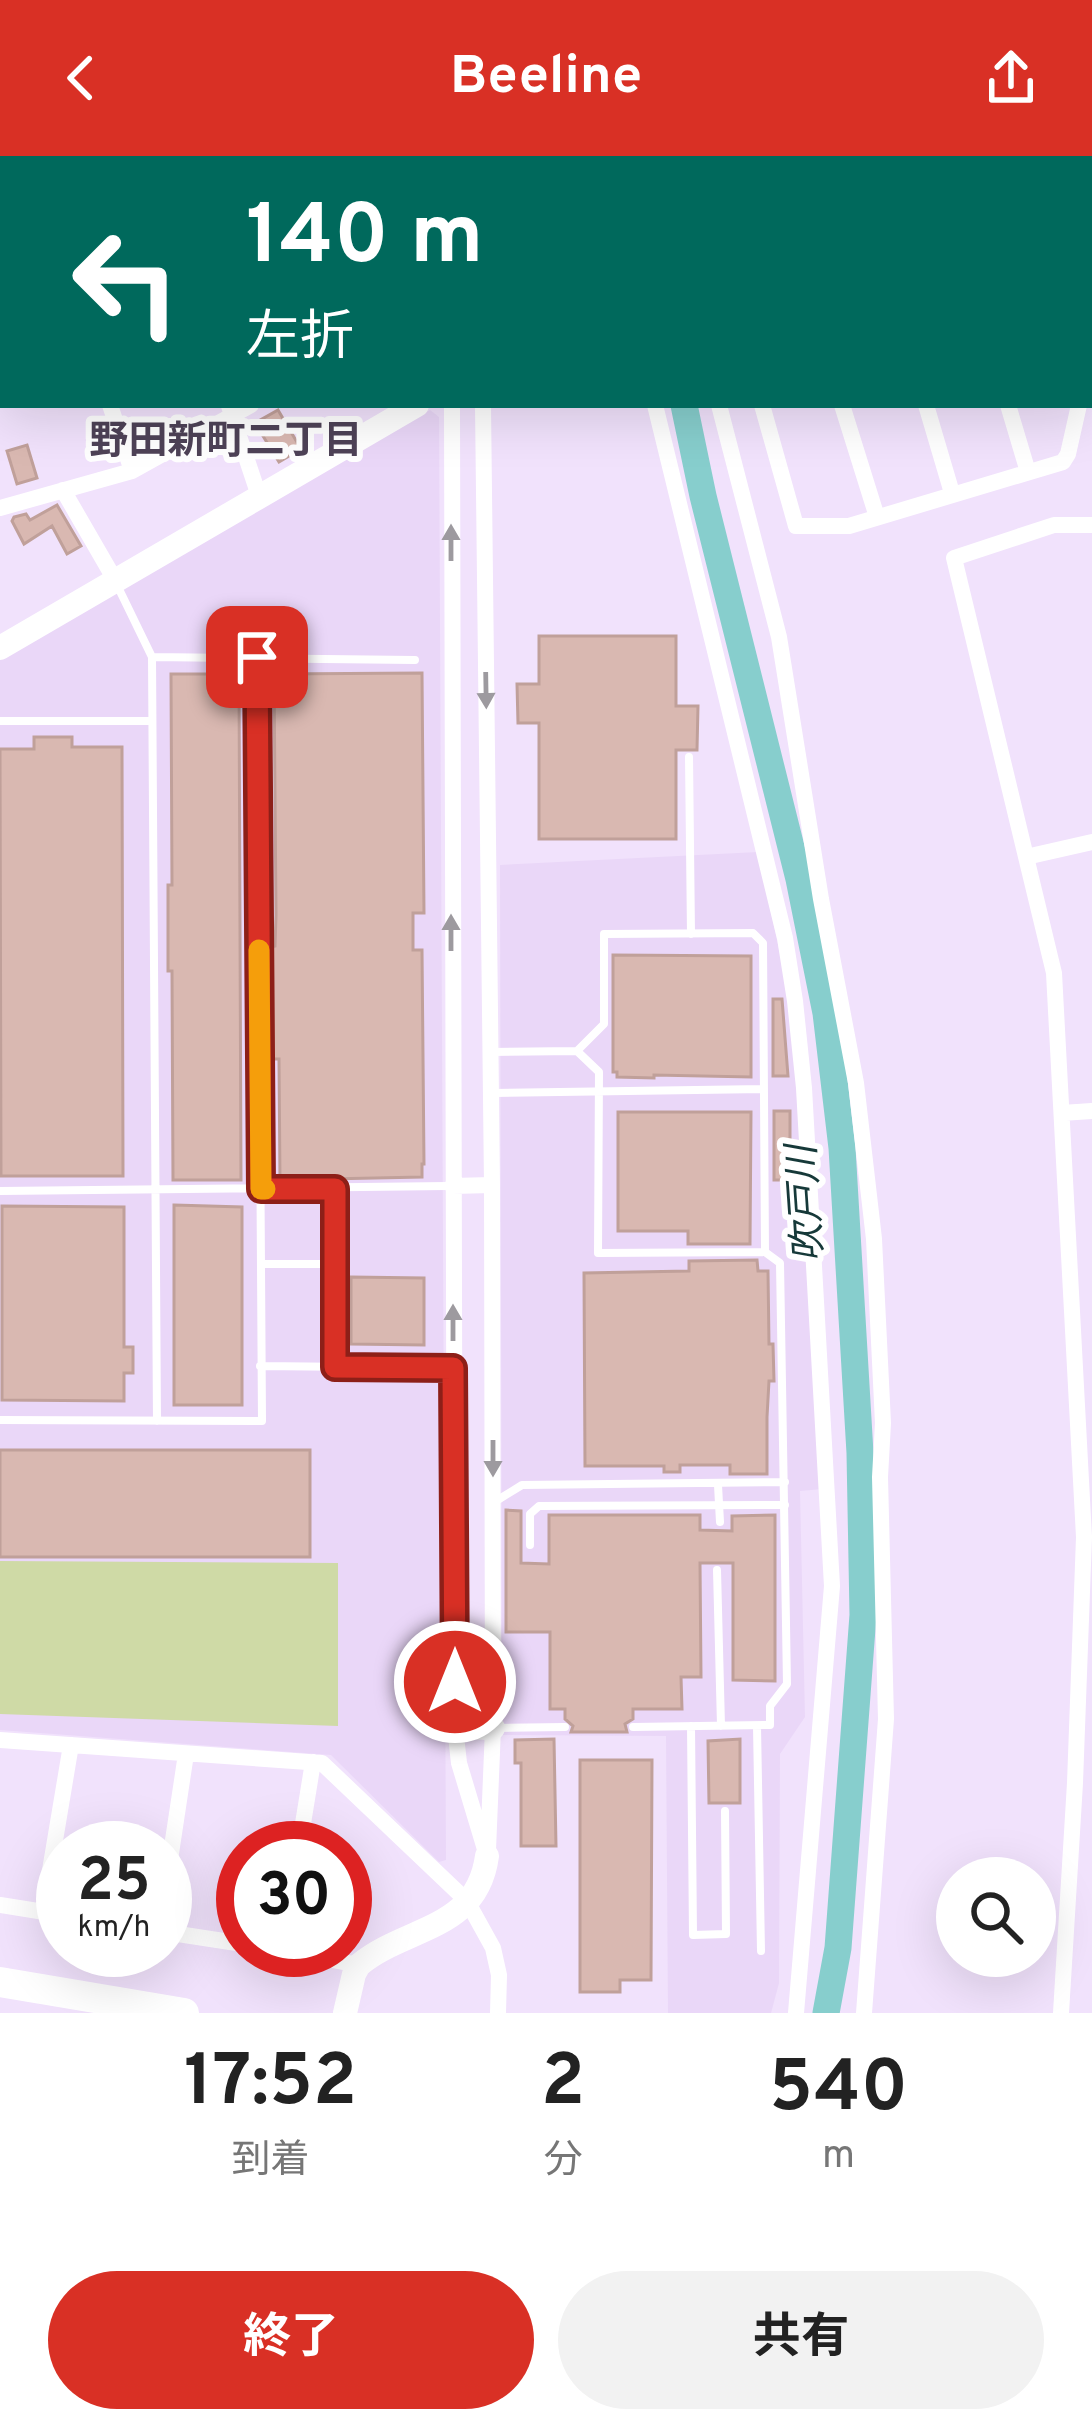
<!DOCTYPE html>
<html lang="ja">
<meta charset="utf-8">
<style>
body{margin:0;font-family:Overpass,"Noto Sans JP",sans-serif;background:#f2f2f2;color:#222;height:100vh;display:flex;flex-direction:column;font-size:45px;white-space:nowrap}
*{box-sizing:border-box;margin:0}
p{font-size:39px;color:#767676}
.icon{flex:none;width:66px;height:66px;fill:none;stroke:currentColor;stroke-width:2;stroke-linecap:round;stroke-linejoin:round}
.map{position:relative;height:1857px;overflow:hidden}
.details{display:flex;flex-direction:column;background:#fff;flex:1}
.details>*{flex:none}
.hud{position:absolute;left:0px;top:0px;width:1092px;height:252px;box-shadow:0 12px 48px #0002;background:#00695c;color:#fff;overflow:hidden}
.controls{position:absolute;left:936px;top:1701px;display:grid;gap:24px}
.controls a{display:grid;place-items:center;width:120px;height:120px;border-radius:50%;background:#fff;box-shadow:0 12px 48px #0002;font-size:60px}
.speed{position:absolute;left:36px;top:1665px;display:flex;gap:24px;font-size:60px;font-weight:700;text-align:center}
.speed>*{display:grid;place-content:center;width:156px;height:156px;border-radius:50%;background:#fff;box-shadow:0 12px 48px #0002;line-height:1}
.speed small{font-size:30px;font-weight:400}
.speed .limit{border:18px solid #d22;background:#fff;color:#111}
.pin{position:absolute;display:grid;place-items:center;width:102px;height:102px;color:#fff;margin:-51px;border-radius:24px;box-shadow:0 6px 18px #0006}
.me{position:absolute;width:132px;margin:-66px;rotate:0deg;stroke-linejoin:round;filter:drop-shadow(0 0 9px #0008)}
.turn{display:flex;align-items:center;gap:42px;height:252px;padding:0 48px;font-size:54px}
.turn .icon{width:156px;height:156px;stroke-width:2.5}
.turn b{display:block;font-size:84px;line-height:102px}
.eta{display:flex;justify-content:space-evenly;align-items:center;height:204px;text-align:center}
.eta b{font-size:72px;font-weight:700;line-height:84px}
.action{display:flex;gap:24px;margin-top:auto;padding:24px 48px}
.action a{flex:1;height:138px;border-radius:72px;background:#d93025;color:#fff;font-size:48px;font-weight:700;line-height:138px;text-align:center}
.action a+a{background:#f2f2f2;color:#222}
header{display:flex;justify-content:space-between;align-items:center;height:156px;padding:0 48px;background:#d93025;color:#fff;font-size:54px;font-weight:700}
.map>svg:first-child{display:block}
.built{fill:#ead7f8}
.green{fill:#cfdaa6}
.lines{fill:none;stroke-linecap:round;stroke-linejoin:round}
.river{stroke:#87cecd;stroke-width:27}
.building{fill:#d9b8b1;stroke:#c0a09a;stroke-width:3}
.path{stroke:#b4a8bd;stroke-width:3;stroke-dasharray:3 9;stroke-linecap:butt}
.lane{stroke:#fff;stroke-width:8}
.street{stroke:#fff;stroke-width:16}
.secondary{stroke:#fff;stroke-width:24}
.highway{stroke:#fff;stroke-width:30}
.oneway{fill:#9d9a9f}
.route-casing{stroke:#8d1f18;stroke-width:30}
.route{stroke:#d93025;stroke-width:21}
.slow{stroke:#f59e0b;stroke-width:21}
.labels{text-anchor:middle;stroke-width:12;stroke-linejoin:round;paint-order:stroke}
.neighbourhood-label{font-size:39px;font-weight:bold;fill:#4e4257;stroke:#fff}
.water-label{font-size:39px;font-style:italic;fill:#163939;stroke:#fff}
</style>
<header><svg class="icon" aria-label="back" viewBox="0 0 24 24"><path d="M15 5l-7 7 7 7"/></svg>Beeline<svg class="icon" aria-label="share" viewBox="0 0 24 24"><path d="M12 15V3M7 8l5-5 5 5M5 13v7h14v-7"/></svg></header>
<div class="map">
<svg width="1092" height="1857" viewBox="0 0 1092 1857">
<rect width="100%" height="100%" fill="#f1e2fc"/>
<path class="built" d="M430,254L439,261L446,1704L439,1706L331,1599L0,1574V500Z
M758,696L791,849L822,1333L800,1335L805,1561L780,1598L779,1827L771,1857H668L666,1580L502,1579L500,709Z"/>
<path class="green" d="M0,1405L338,1407V1570L0,1558Z"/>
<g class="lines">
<path class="river" d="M639,0V3
M684,249L703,340L799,723L826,857L842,992L860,1297L863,1459L838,1792L826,1857"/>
</g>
<path class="building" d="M278,254L301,293L279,306L255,267Z
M27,289L37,322L17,328L7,295Z
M57,349L81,390L67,398L52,370L24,388L12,365L14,361L26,358L30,364Z
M539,480H676V550H698L697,594H676V683H539V567H518L517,528H539Z
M422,517L424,757H413V794H422L424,1008H422V1021L280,1024L279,903H272L271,791L275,790L276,759L274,518Z
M171,518H239L241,1024H173L172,815H168V729H172Z
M34,581H72V591H122L123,1020H1L0,593H34Z
M613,799L751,800V921L654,919V922L617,921V916H613Z
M773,843H782L788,920H773Z
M774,955H790V1024H774Z
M618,956H751L750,1088H688V1075H618Z
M174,1049L242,1051V1249H174Z
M2,1050L124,1051V1191H133V1217H124V1245L2,1244Z
M757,1104L758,1115H768L769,1188H773L774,1225H769L767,1261V1318H730V1309H680V1316H664V1310H585L584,1117L689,1115V1105Z
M351,1121L424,1122V1189L351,1188Z
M0,1294H310V1401H0Z
M506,1354L521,1355V1407L549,1408V1359H700V1374L732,1375V1360L775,1359V1525L733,1524V1407H700L701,1521H681L682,1553H633V1563L625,1568L627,1576H571L573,1570L565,1563V1553H550V1476H506Z
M554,1583L556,1690H521V1607H515V1584Z
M740,1583V1647H709L708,1585Z
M580,1604H652L651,1824H620V1836H580Z"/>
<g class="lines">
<path class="path" d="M17,3V0"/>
<path class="lane" d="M118,431L152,501L157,1265
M152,501L415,504
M0,565H152
M689,601L691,778
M491,896L577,895
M493,937L764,933
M0,1035L448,1030
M261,1108H335
M260,1210L452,1212
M335,1211V1033
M0,1264L262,1265L257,501
M718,1329L720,1366
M496,1345L522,1329L785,1326
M530,1389V1358L539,1350L785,1349
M717,1414L721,1570
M691,1570L693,1779L726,1778L725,1655
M757,1570L761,1795
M633,1571L770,1569V1550L787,1528L780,1107L765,1096L763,787L753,777L604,778V868L577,895L599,916L598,1097L765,1096
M495,1572L565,1571"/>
<path class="street" d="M157,0V3
M262,0V3
M367,0L368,3
M609,3V0
M684,3L685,0
M1007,3L1012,0
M1089,101L1092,100
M0,217L3,218
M110,249L132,315
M452,249L455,1571L459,1607L487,1700
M483,249L492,1029L493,1572L488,1694
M655,249L785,782L795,845L804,932L832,1430L796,1857
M719,249L779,481L821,743L856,927L874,1083L883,1267L880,1321L886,1563L864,1857
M762,249L796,370H849L1063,306L1068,298L1079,249
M842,249L877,361
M926,249L952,337
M1008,249L1028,316
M229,250L259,340
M63,334L115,424
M0,352L132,315L251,249
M1026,701L1092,686
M1062,957L1092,955
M452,1030L492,1029
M0,1584L322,1607L467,1745L493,1792L499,1819L498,1857
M299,1692L313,1606
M165,1737L186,1598
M0,1749L63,1759
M43,1756L71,1589
M165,1776L243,1788
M279,1794L359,1809
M1061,1857L1075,1627L1084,1381L1054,817L954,402L1054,369H1092"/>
<path class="secondary" d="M485,3V0
M851,3L856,0
M0,492L417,249
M455,1571L493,1572
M345,1857L354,1818L359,1809C406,1770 477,1775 487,1700"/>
<path class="highway" d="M0,1826L184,1857"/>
</g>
<defs><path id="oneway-solid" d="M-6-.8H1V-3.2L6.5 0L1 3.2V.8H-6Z" transform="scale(3)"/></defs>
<g class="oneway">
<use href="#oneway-solid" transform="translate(451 387) rotate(-90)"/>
<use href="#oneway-solid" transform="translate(486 534) rotate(89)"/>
<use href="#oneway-solid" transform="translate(451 777) rotate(-90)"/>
<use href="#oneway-solid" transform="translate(453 1167) rotate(-90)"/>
<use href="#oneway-solid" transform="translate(493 1302) rotate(90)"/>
</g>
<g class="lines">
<defs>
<path id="route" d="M257,501L261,1033H335V1211L453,1212L455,1526"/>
</defs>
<use href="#route" class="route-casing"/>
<use href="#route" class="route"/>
<path class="slow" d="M259,794L261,1033H265"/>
</g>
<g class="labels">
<g class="neighbourhood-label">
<text x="226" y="297">野田新町二丁目</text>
</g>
<g class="water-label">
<text transform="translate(804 1048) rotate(-94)" y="14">吹戸川</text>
</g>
</g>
</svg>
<div class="controls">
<a><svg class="icon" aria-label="search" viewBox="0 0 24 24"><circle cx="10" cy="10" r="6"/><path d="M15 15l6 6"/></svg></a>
</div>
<div class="speed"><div>25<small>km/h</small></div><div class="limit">30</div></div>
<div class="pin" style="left:257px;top:501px;background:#d93025"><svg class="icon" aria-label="arrive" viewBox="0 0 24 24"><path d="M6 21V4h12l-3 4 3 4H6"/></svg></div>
<svg class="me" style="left:455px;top:1526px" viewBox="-20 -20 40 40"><circle r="17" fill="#d93025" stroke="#fff" stroke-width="3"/><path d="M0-11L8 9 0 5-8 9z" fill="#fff"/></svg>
<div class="hud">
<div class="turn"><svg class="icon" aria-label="left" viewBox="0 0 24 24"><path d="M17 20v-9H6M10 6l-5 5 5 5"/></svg><div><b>140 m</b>左折</div></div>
</div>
</div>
<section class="details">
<div class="eta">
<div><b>17:52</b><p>到着</p></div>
<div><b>2</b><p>分</p></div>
<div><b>540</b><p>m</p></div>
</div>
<div class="action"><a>終了</a><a>共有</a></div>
</section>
